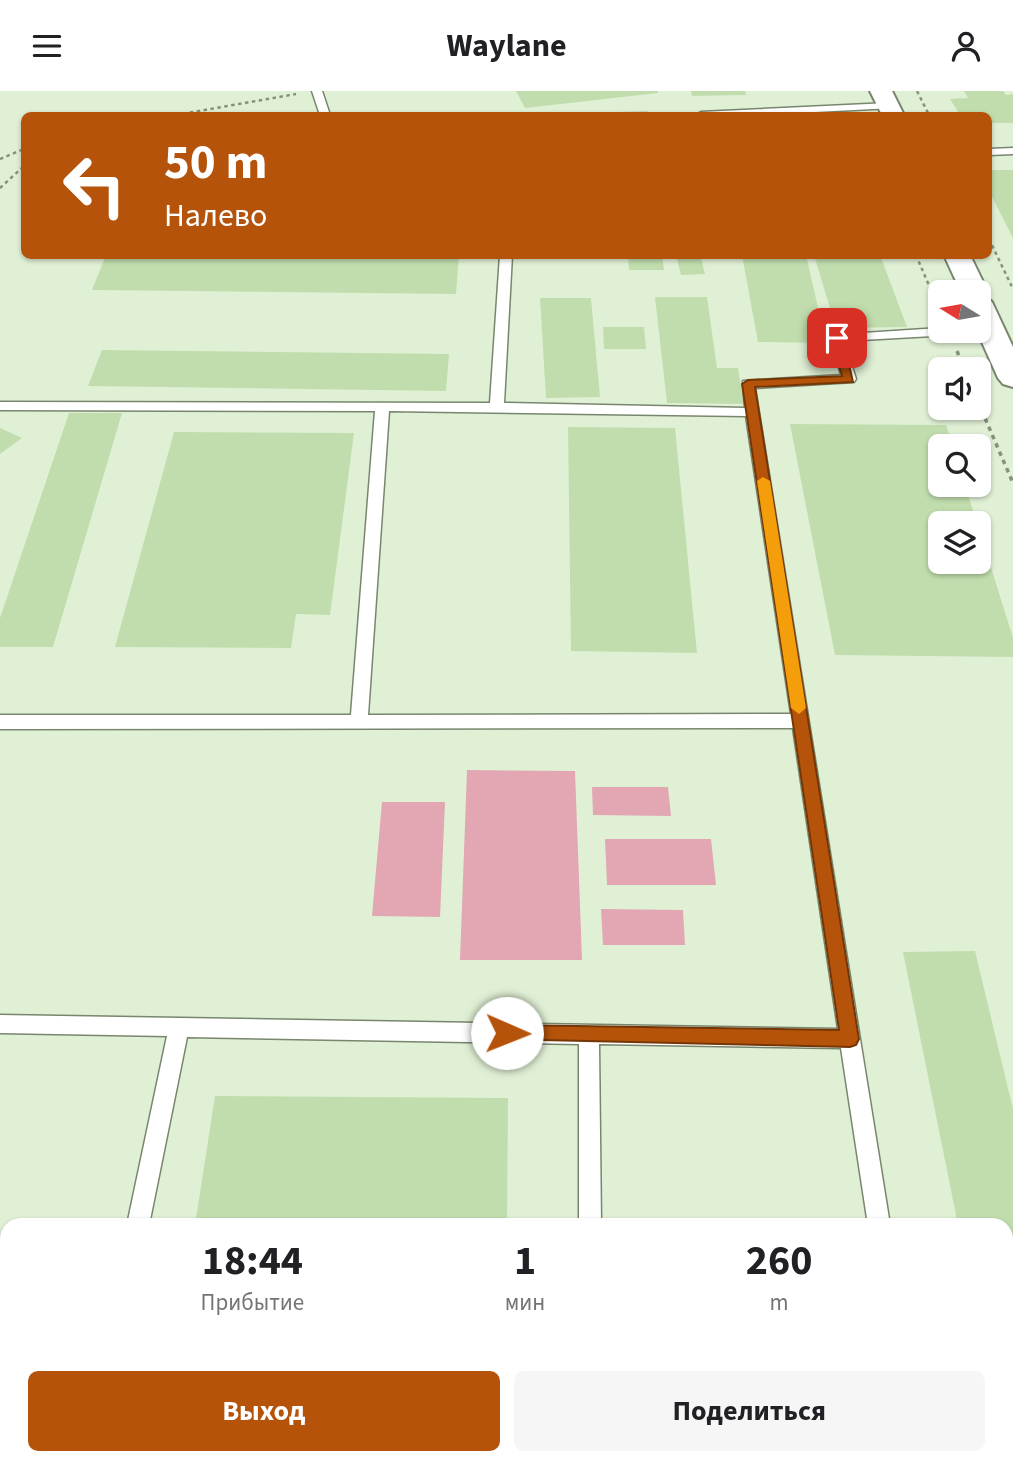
<!DOCTYPE html>
<html lang="ru">
<meta charset="utf-8">
<style>
body{margin:0;font-family:"Source Sans 3",sans-serif;background:#f6f6f6;color:#202124;height:100vh;display:flex;flex-direction:column;font-size:26px;white-space:nowrap}
*{box-sizing:border-box;margin:0}
p{font-size:23px;color:#757577}
.icon{flex:none;width:38px;height:38px;fill:none;stroke:currentColor;stroke-width:2;stroke-linecap:round;stroke-linejoin:round}
.map{position:relative;flex:1;overflow:hidden}
.sheet{position:absolute;left:0px;top:1127px;width:1013px;height:247px;display:flex;flex-direction:column;background:#fff;border-radius:21px 21px 0 0;box-shadow:0 2px 5px #0004}
.sheet>*{flex:none}
.guide{position:absolute;left:21px;top:21px;width:971px;height:147px;border-radius:10px;box-shadow:0 2px 5px #0004;background:#b45309;color:#fff;overflow:hidden}
.needle{width:46px;rotate:281deg}
.buttons{position:absolute;left:928px;top:189px;display:grid;gap:14px}
.buttons a{display:grid;place-items:center;width:63px;height:63px;border-radius:10px;background:#fff;box-shadow:0 2px 5px #0004;font-size:35px}
.pin{position:absolute;display:grid;place-items:center;width:60px;height:60px;color:#fff;margin:-30px;border-radius:14px;box-shadow:0 4px 10px #0006}
.me{position:absolute;width:77px;margin:-38px;rotate:91deg;stroke-linejoin:round;filter:drop-shadow(0 0 5px #0008)}
.turn{display:flex;align-items:center;gap:24px;height:147px;padding:0 28px;font-size:32px}
.turn .icon{width:91px;height:91px;stroke-width:2.5}
.turn b{display:block;font-size:49px;line-height:60px}
.eta{display:flex;justify-content:space-evenly;align-items:center;height:119px;text-align:center}
.eta b{font-size:42px;font-weight:700;line-height:49px}
.primary-button{display:flex;gap:14px;margin-top:auto;padding:14px 28px}
.primary-button a{flex:1;height:80px;border-radius:10px;background:#b45309;color:#fff;font-size:28px;font-weight:700;line-height:80px;text-align:center}
.primary-button a+a{background:#f6f6f6;color:#202124}
header{display:flex;justify-content:space-between;align-items:center;height:91px;padding:0 28px;background:#fff;font-size:32px;font-weight:700}
.map>svg:first-child{display:block}
.green{fill:#e2a7b3}
.building{fill:#c1ddad}
.lines{fill:none;stroke-linecap:round;stroke-linejoin:round}
.service-casing{stroke:#78866d;stroke-width:3}
.tertiary-casing{stroke:#78866d;stroke-width:4}
.path-far1{stroke:#86917e;stroke-width:2.5;stroke-dasharray:3.5 3.5;stroke-linecap:butt}
.path{stroke:#86917e;stroke-width:3.5;stroke-dasharray:4.5 4.5;stroke-linecap:butt}
.service{fill:#fff;fill-rule:evenodd}
.tertiary{fill:#fff;fill-rule:evenodd}
.route{fill:#b45309;stroke:#753606;stroke-width:2}
.slow{fill:#f59e0b}
</style>
<header><svg class="icon" aria-label="menu" viewBox="0 0 24 24"><path d="M4 6h16M4 12h16M4 18h16"/></svg>Waylane<svg class="icon" aria-label="person" viewBox="0 0 24 24"><circle cx="12" cy="8" r="4"/><path d="M4 21q1-7 8-7t8 7"/></svg></header>
<div class="map">
<svg width="1013" height="1373" viewBox="0 0 1013 1373">
<rect width="100%" height="100%" fill="#e0f0d5"/>
<path class="green" d="M467,679L575,680L582,869H460Z
M592,696H668L671,725L593,724Z
M382,711H445L440,826L372,825Z
M605,748H711L716,794H607Z
M601,818L683,819L685,854H603Z"/>
<path class="building" d="M516,0H658V2L525,17Z
M691,0H745L746,4L692,5Z
M964,0H1003L1006,4L1013,3V32H989V24H960L950,8L968,7Z
M648,20L650,24H591V22Z
M989,79H1013V147L989,100Z
M106,164H459L456,203L92,199Z
M628,164H662L664,179H629Z
M676,164H700L705,183L681,184Z
M742,164H806L826,252L758,251Z
M814,164H880L907,236L836,237Z
M655,206H707L717,277H738L744,313L667,312Z
M540,207H591L600,306L546,307Z
M603,236H644L646,258H604Z
M102,259L449,263L446,300L88,295Z
M69,322H122L53,556H0V527Z
M790,333L946,334L953,355H940V394H965L977,432H940V471H978L979,438L1013,547V566L835,564Z
M568,336L675,337L697,562L571,560Z
M0,337L22,347L0,363Z
M174,341L354,342L330,524L296,523L291,557L115,556Z
M975,860L1013,1018V1245H1006V1134H958L903,861Z
M215,1005L508,1007L507,1134H195Z
M0,1200H7V1227L1,1252Z
M158,1367H505V1373H157Z"/>
<g class="lines">
<defs>
<path id="service" d="M312,0H322L330,24H320Z
M889,12L894,15L893,17L756,24H696L701,21Z
M1013,57V63L989,64V58Z
M500,164H512L504,312L745,317L743,290L841,284L831,247L832,244L940,237V240H957L951,244L844,250L856,288L854,291L755,297L890,1134H868L841,957L599,953L601,1134H579V953L187,946L149,1134H127L167,945L0,942V924L838,938L793,637L0,638V624H351L375,320L0,319V311L490,312ZM389,320L746,325L791,623L368,624Z
M77,1367H101L100,1373H76Z
M579,1367H603V1373H579Z
M903,1367H927L928,1373H904Z"/>
<path id="tertiary" d="M870,0H892L904,24H882Z
M944,164H970L988,201L985,205L992,211L1013,256V296L1003,293L998,287L977,240L978,201H961Z"/>
</defs>
<use href="#service" class="service-casing"/>
<use href="#tertiary" class="tertiary-casing"/>
<path class="path-far1" d="M917,0L929,24
M176,24L296,3
M0,68L24,58
M0,97L24,75
M989,148L1013,198
M916,164L939,218"/>
<path class="path" d="M957,260L964,278
M978,311L1013,392"/>
<use href="#service" class="service"/>
<use href="#tertiary" class="tertiary"/>
</g>
<path class="route" d="M837,244L843,247L853,291L755,296L859,948L856,954L850,956L500,948L498,942L500,936L507,934L839,939L742,293L748,289L842,285L831,247Z"/>
<path class="slow" d="M763,386L770,390L806,617L799,623L791,617L757,390Z"/>
</svg>
<div class="buttons">
<a><svg class="needle" viewBox="-14 -14 28 28"><path d="M0-13l5 13h-10z" fill="#e53935"/><path d="M0 13l5-13h-10z" fill="#757577"/></svg></a>
<a><svg class="icon" aria-label="sound" viewBox="0 0 24 24"><path d="M4 9h4l5-4v14l-5-4H4zM17 9q2 3 0 6"/></svg></a>
<a><svg class="icon" aria-label="search" viewBox="0 0 24 24"><circle cx="10" cy="10" r="6"/><path d="M15 15l6 6"/></svg></a>
<a><svg class="icon" aria-label="layers" viewBox="0 0 24 24"><path d="M12 4l9 5-9 5-9-5zM3 14l9 5 9-5"/></svg></a>
</div>
<div class="pin" style="left:837px;top:247px;background:#d93025"><svg class="icon" aria-label="arrive" viewBox="0 0 24 24"><path d="M6 21V4h12l-3 4 3 4H6"/></svg></div>
<svg class="me" style="left:507px;top:942px" viewBox="-20 -20 40 40"><circle r="19" fill="#fff"/><path d="M0-13L10 11 0 6-10 11z" fill="#b45309"/></svg>
<div class="guide">
<div class="turn"><svg class="icon" aria-label="left" viewBox="0 0 24 24"><path d="M17 20v-9H6M10 6l-5 5 5 5"/></svg><div><b>50 m</b>Налево</div></div>
</div>
<section class="sheet">
<div class="eta">
<div><b>18:44</b><p>Прибытие</p></div>
<div><b>1</b><p>мин</p></div>
<div><b>260</b><p>m</p></div>
</div>
<div class="primary-button"><a>Выход</a><a>Поделиться</a></div>
</section>
</div>
